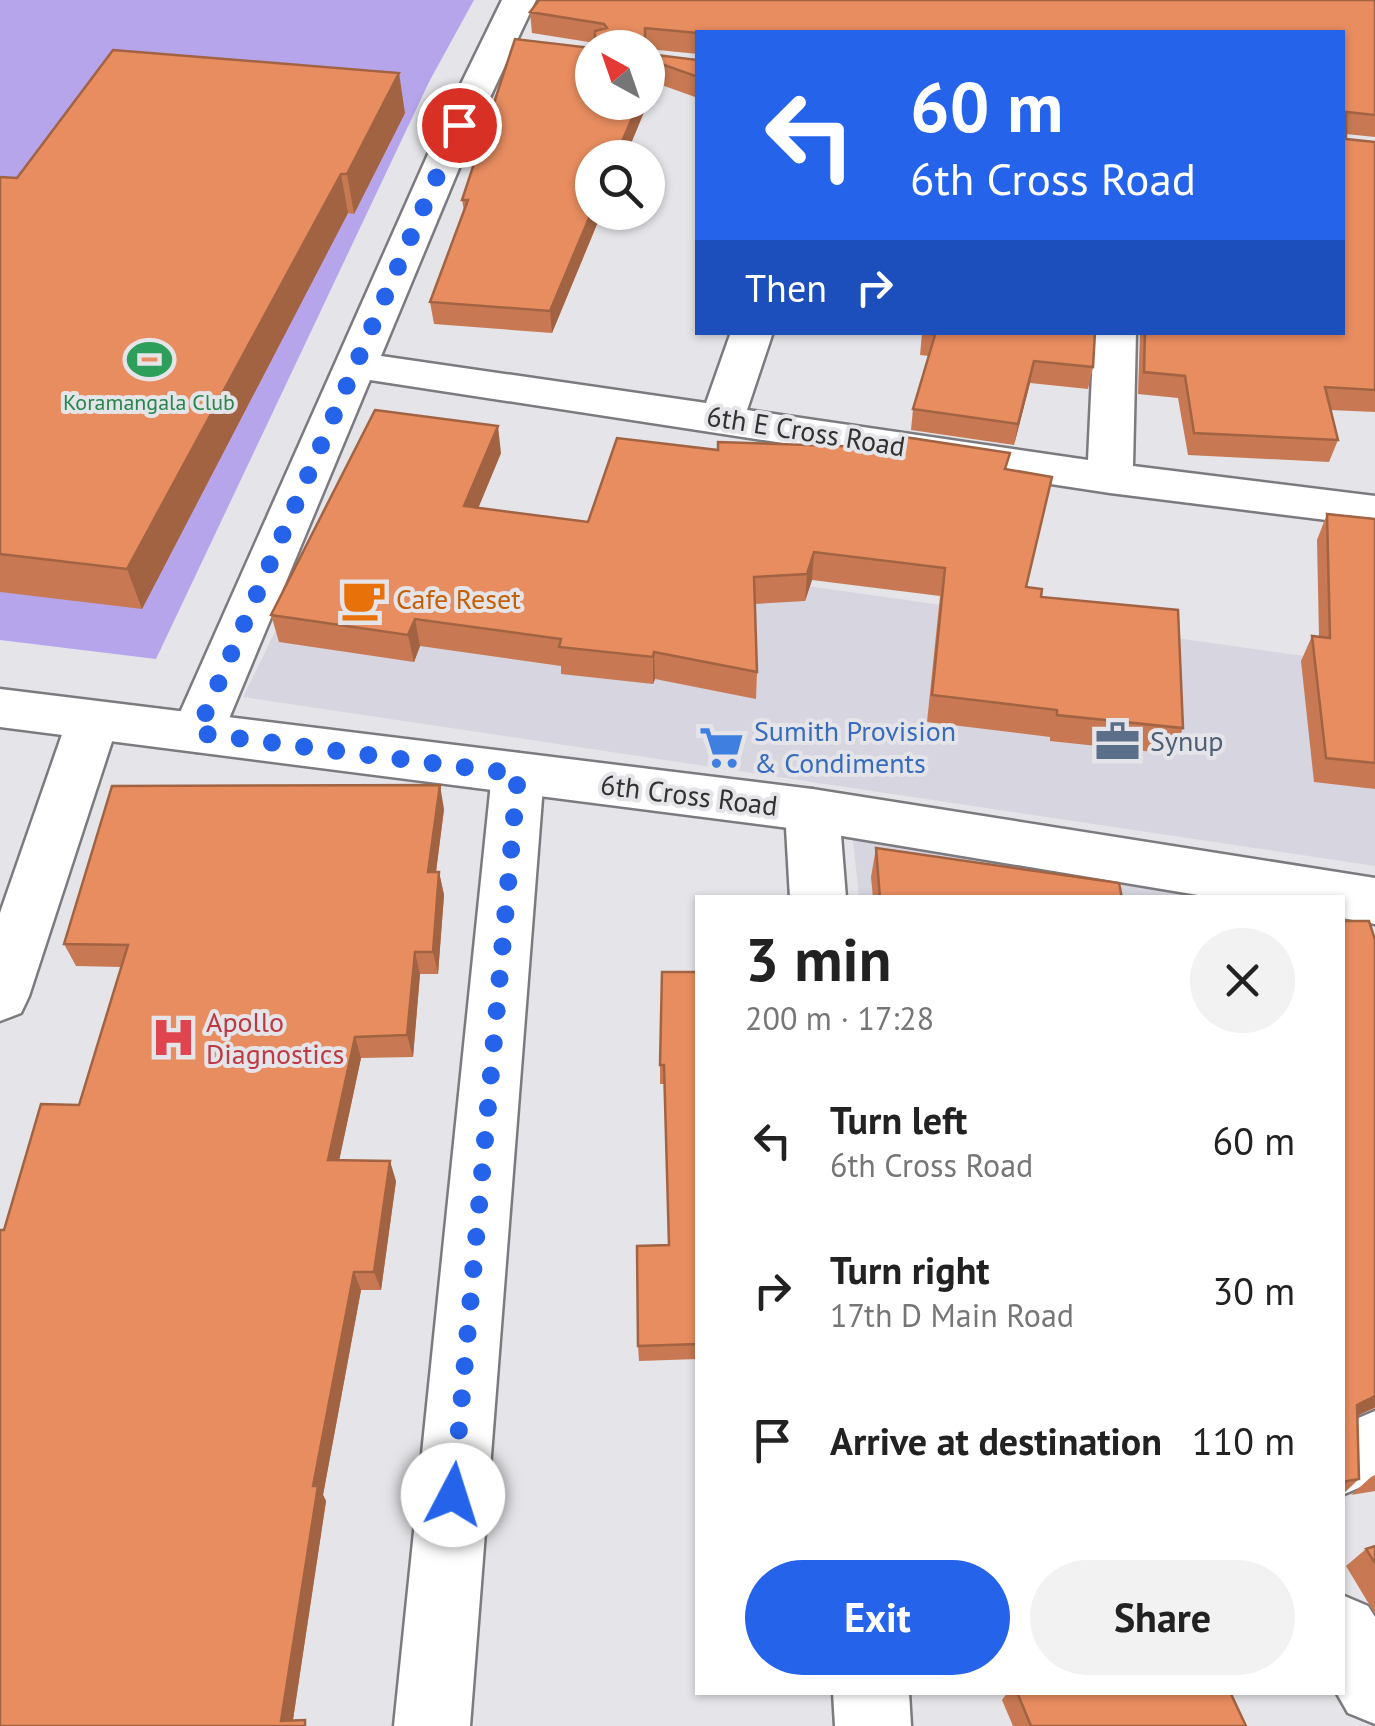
<!DOCTYPE html>
<meta charset="utf-8">
<style>
body{margin:0;font-family:"PT Sans",sans-serif;background:#f2f2f2;color:#222;height:100vh;display:flex;flex-direction:column;font-size:38px;white-space:nowrap}
*{box-sizing:border-box;margin:0}
p{font-size:32px;color:#767676}
.icon{flex:none;width:55px;height:55px;fill:none;stroke:currentColor;stroke-width:2;stroke-linecap:round;stroke-linejoin:round}
.map{position:relative;flex:1;overflow:hidden}
.side{position:absolute;left:695px;top:895px;width:650px;height:800px;display:flex;flex-direction:column;background:#fff;border-radius:0px;box-shadow:0 2px 8px #0004}
.side>*{flex:none}
.top-card{position:absolute;left:695px;top:30px;width:650px;height:305px;border-radius:0px;box-shadow:0 2px 8px #0004;background:#2563eb;color:#fff;overflow:hidden}
.needle{width:65px;rotate:320deg}
.fabs{position:absolute;left:575px;top:30px;display:grid;gap:20px}
.fabs a{display:grid;place-items:center;width:90px;height:90px;border-radius:50%;background:#fff;box-shadow:0 2px 8px #0004;font-size:50px}
.pin{position:absolute;display:grid;place-items:center;width:85px;height:85px;color:#fff;margin:-42px;border:5px solid #fff;border-radius:50%;box-shadow:0 2px 10px #0007}
.me{position:absolute;width:110px;margin:-55px;rotate:5deg;stroke-linejoin:round;filter:drop-shadow(0 0 8px #0008)}
.turn{display:flex;align-items:center;gap:35px;height:210px;padding:0 50px;font-size:45px}
.turn .icon{width:130px;height:130px;stroke-width:2.5}
.turn b{display:block;font-size:70px;line-height:85px}
.then{display:flex;align-items:center;height:95px;padding:0 50px;background:#0003;gap:20px;font-size:38px}
.round{display:grid;place-items:center;flex:none;width:105px;height:105px;border-radius:52px;background:#f2f2f2}
.overview{display:flex;align-items:center;justify-content:space-between;height:170px;padding:0 50px}
h1{font-size:60px;font-weight:600;line-height:75px}
.primary-button{display:flex;gap:20px;margin-top:auto;padding:20px 50px}
.primary-button a{flex:1;height:115px;border-radius:60px;background:#2563eb;color:#fff;font-size:40px;font-weight:600;line-height:115px;text-align:center}
.primary-button a+a{background:#f2f2f2;color:#222}
ul{padding:0;list-style:none}
li{display:flex;align-items:center;gap:30px;height:150px;padding:0 50px}
li div{flex:1}
li b{display:block;font-size:38px}
li em{font-style:normal}
.map>svg:first-child{display:block}
.built{fill:#d7d5e0}
.green{fill:#b7a5ec}
.lines{fill:none;stroke-linecap:round;stroke-linejoin:round}
.minor-casing{stroke:#7b7a7e;stroke-width:5}
.tertiary-casing{stroke:#7b7a7e;stroke-width:5}
.minor{fill:#fff;fill-rule:evenodd}
.tertiary{fill:#fff;fill-rule:evenodd}
.wall{fill:#c87953}
.shaded-wall{fill:#a26343}
.building{fill:#e88d60;stroke:#a26343;stroke-width:2.5}
.route{stroke:#2563eb;stroke-width:18;stroke-dasharray:0 32.4}
.labels{text-anchor:middle;stroke-width:8;stroke-linejoin:round;paint-order:stroke}
.far-leisure-label{font-size:22px;fill:#27864d;stroke:#e5e4e8}
.street-label{font-size:28px;fill:#313132;stroke:#e5e4e8}
.food-label{font-size:28px;fill:#c56008;stroke:#e5e4e8;text-anchor:start}
.shop-label{font-size:28px;fill:#366cbe;stroke:#e5e4e8;text-anchor:start}
.service-label{font-size:28px;fill:#4e5e75;stroke:#e5e4e8;text-anchor:start}
.health-label{font-size:28px;fill:#be3a42;stroke:#e5e4e8;text-anchor:start}
</style>
<div class="map">
<svg width="1375" height="1726" viewBox="0 0 1375 1726">
<rect width="100%" height="100%" fill="#e5e4e8"/>
<path class="built" d="M331,519L1375,666V866L243,697Z
M852,831L1243,897H859Z"/>
<path class="green" d="M0,0H474L430,80L156,659L0,640Z"/>
<g class="lines">
<defs>
<path id="minor" d="M502,0H536L477,125L381,356L706,403L731,332H773L747,410L1088,460L1094,332H1136L1133,466L1375,496V526L1110,493L370,380L223,733L215,747L197,752L179,747L171,733L441,125Z
M93,701L111,706L119,720L29,996L21,1013L0,1021V913L67,720L75,706Z
M518,753L537,759L544,773L470,1726H394L492,773L499,759Z
M812,789L831,795L839,810L846,898H790L785,810L793,795Z
M1375,1411V1481L1342,1495V1425Z
M1342,1595L1368,1606L1375,1617V1724L1348,1713L1336,1692H1342Z
M833,1692H909L911,1726H835Z"/>
<path id="tertiary" d="M0,689L812,789L1375,878V924L1342,918V898H1216L812,831L0,727Z"/>
</defs>
<use href="#minor" class="minor-casing"/>
<use href="#tertiary" class="tertiary-casing"/>
<use href="#minor" class="minor"/>
<use href="#tertiary" class="tertiary"/>
</g>
<path class="wall" d="M1375,0V137L1346,134V139L1375,142V412L1330,410L1338,440L1329,462L1188,455L1178,398L1138,394L1140,332H1342V32H698V54L648,49V48H592L698,60V98L656,83L625,158H592V212H602L552,333L434,324L430,302L464,211L462,200L595,44V43L532,33L530,12Z
M405,113L354,214L348,213L142,609L0,592V177L17,178Z
M922,333L1093,367L1088,389L1030,383L1014,445L911,430L913,409L929,356L920,355Z
M718,450L1006,469L1026,587L1041,597L1183,728L1173,754L1050,741V737L927,722L940,596L812,580L805,601L755,604L757,672L756,699L655,679L653,684L561,674V666L420,646L414,662L279,642L271,615L501,453L478,508L588,522Z
M1327,514L1375,519V789L1314,782L1301,661L1312,636L1319,637L1317,540Z
M444,809L436,872H439L444,895L438,974H420L413,1057L361,1058L339,1160L396,1181L381,1290H361L323,1495L326,1501L293,1720L0,1726L4,1230L79,1105L121,967L76,966L64,944Z
M876,848L1122,898H873L871,877Z
M1342,921L1375,940V1409L1374,1408L1358,1415L1359,1479L1342,1495Z
M698,972V1359L639,1361L638,1346L669,1245L665,1084H660V1065Z
M1375,1475V1491L1351,1495L1371,1477Z
M1375,1546V1614L1346,1566L1366,1549Z
M1008,1692H1230L1246,1726H1013L1002,1700Z"/>
<path class="shaded-wall" d="M656,62V83L625,158H615L639,102H648V82Z
M399,73L405,113L354,214L347,174Z
M341,174L348,213L142,609L127,569Z
M592,212H602L552,333L550,311Z
M1034,361L1030,383L1014,445L1018,424Z
M498,426L501,453L468,533L464,506Z
M814,552L812,580L805,601L807,574Z
M415,619L420,646L414,662L408,635Z
M654,652L655,679L653,684V657Z
M440,785L444,809L433,895L428,872Z
M439,872L444,895L438,974L433,952Z
M415,952L420,974L413,1057L407,1035Z
M355,1037L361,1058L335,1180L328,1160Z
M390,1161L396,1181L381,1290L374,1272Z
M354,1272L361,1290L323,1495L326,1501L292,1726L281,1721L313,1486Z
M1375,1396V1406L1374,1408L1342,1423L1357,1405Z"/>
<path class="building" d="M539,0H1375V115L1346,112V139L1375,142V390L1325,387L1338,440L1194,433L1185,376L1144,372L1145,332H1342V32L698,33L645,28V48H592V102H639L615,158H592V211L550,311L430,302L468,200H462L515,39L591,48L595,44V31L607,28L604,24L530,12Z
M113,50L399,73L347,174H341L127,569L0,554V177L17,178Z
M648,54L698,60V77L656,62L648,82Z
M1095,332L1093,367L1034,361L1018,424L913,409L935,335L923,332Z
M375,410L498,426L464,506L588,522L617,438L718,450V442L901,448L904,437L1010,453L1005,469L1052,477L1026,587L1042,589L1041,597L1178,610L1183,728L1057,715V710L932,695L945,568L814,552L807,574L754,577L757,672L654,652L653,657L559,647L561,639L415,619L408,635L271,615Z
M1327,514L1375,519V763L1326,758L1312,636L1330,638Z
M440,785L428,872H439L433,952H415L407,1035L355,1037L328,1160L390,1161L374,1272H354L313,1486H318L281,1721L305,1720V1726H0V1230H4L41,1104L79,1105L128,945L64,944L112,786Z
M876,848L1119,883L1122,898H880Z
M1342,921H1369L1375,940V1396L1357,1405L1359,1479L1342,1482Z
M662,972H698V1344L638,1346L637,1246L669,1245L664,1065H660Z
M1375,1546V1563L1366,1549Z
M1017,1692H1230L1246,1726H1031Z"/>
<g class="lines">
<path class="route" d="M453,1495L518,774L197,733L459,125"/>
</g>
<defs>
<symbol id="stadium-bare" viewBox="-9 -9 18 18"><path d="M0-5a6.5 5 0 1 0 0 10a6.5 5 0 1 0 0-10ZM-3.5-1.8h7v3.6h-7Z" fill="#2e9e5b" stroke="#e5e4e8" stroke-width="2.5" paint-order="stroke"/></symbol>
<symbol id="cafe-bare" viewBox="-9 -9 18 18"><path d="M-5.5-4.5H6V0H3Q3 3.5 0 3.5H-2.5Q-5.5 3.5-5.5 0ZM3-3.2v2h1.7v-2ZM-6 4.5H4V6H-6Z" fill="#e8710a" stroke="#e5e4e8" stroke-width="2.5" paint-order="stroke"/></symbol>
<symbol id="office-bare" viewBox="-9 -9 18 18"><path d="M-6-3h4V-5.5h4V-3h4V5H-6ZM-1-4.5V-3h2v-1.5ZM-6 0V1H6V0Z" fill="#5c6f8a" stroke="#e5e4e8" stroke-width="2.5" paint-order="stroke"/></symbol>
<symbol id="supermarket-bare" viewBox="-9 -9 18 18"><path d="M-6-5.5h2.5l.6 2H6L4.5 2H-2.5L-4.4-4H-6ZM-1.5 3.2a1.3 1.3 0 1 0 .1 0ZM3 3.2a1.3 1.3 0 1 0 .1 0Z" fill="#3f7fe0" stroke="#e5e4e8" stroke-width="2.5" paint-order="stroke"/></symbol>
<symbol id="hospital-bare" viewBox="-9 -9 18 18"><path d="M-5-5h3v3.5h4V-5h3V5h-3V1.5h-4V5h-3Z" fill="#e0444e" stroke="#e5e4e8" stroke-width="2.5" paint-order="stroke"/></symbol>
</defs>
<g fill-rule="evenodd">
<use href="#stadium-bare" x="118" y="328" width="63" height="63"/>
<use href="#cafe-bare" x="332" y="568" width="63" height="63"/>
<use href="#office-bare" x="1086" y="710" width="63" height="63"/>
<use href="#supermarket-bare" x="690" y="716" width="63" height="63"/>
<use href="#hospital-bare" x="142" y="1006" width="63" height="63"/>
</g>
<g class="labels">
<g class="far-leisure-label">
<text x="149" y="410">Koramangala Club</text>
</g>
<g class="street-label">
<text transform="translate(806 431) rotate(9)" y="10">6th E Cross Road</text>
<text transform="translate(689 795) rotate(7)" y="10">6th Cross Road</text>
</g>
<g class="food-label">
<text x="396" y="609">Cafe Reset</text>
</g>
<g class="shop-label">
<text x="754" y="741">Sumith Provision<tspan x="754" dy="32">&amp; Condiments</tspan></text>
</g>
<g class="service-label">
<text x="1150" y="751">Synup</text>
</g>
<g class="health-label">
<text x="206" y="1032">Apollo<tspan x="206" dy="32">Diagnostics</tspan></text>
</g>
</g>
</svg>
<div class="fabs">
<a><svg class="needle" viewBox="-14 -14 28 28"><path d="M0-13l5 13h-10z" fill="#e53935"/><path d="M0 13l5-13h-10z" fill="#767676"/></svg></a>
<a><svg class="icon" aria-label="search" viewBox="0 0 24 24"><circle cx="10" cy="10" r="6"/><path d="M15 15l6 6"/></svg></a>
</div>
<div class="pin" style="left:459px;top:125px;background:#d93025"><svg class="icon" aria-label="arrive" viewBox="0 0 24 24"><path d="M6 21V4h12l-3 4 3 4H6"/></svg></div>
<svg class="me" style="left:453px;top:1495px" viewBox="-20 -20 40 40"><circle r="19" fill="#fff"/><path d="M0-13L10 11 0 6-10 11z" fill="#2563eb"/></svg>
<div class="top-card">
<div class="turn"><svg class="icon" aria-label="left" viewBox="0 0 24 24"><path d="M17 20v-9H6M10 6l-5 5 5 5"/></svg><div><b>60 m</b>6th Cross Road</div></div>
<div class="then">Then<svg class="icon" aria-label="right" viewBox="0 0 24 24"><path d="M7 20v-9h11M14 6l5 5-5 5"/></svg></div>
</div>
<section class="side">
<div class="overview"><div><h1>3 min</h1><p>200 m · 17:28</p></div><a class="round"><svg class="icon" aria-label="close" viewBox="0 0 24 24"><path d="M6 6l12 12M18 6L6 18"/></svg></a></div>
<ul>
<li><svg class="icon" aria-label="left" viewBox="0 0 24 24"><path d="M17 20v-9H6M10 6l-5 5 5 5"/></svg><div><b>Turn left</b><p>6th Cross Road</p></div><em>60 m</em></li>
<li><svg class="icon" aria-label="right" viewBox="0 0 24 24"><path d="M7 20v-9h11M14 6l5 5-5 5"/></svg><div><b>Turn right</b><p>17th D Main Road</p></div><em>30 m</em></li>
<li><svg class="icon" aria-label="arrive" viewBox="0 0 24 24"><path d="M6 21V4h12l-3 4 3 4H6"/></svg><div><b>Arrive at destination</b></div><em>110 m</em></li>
</ul>
<div class="primary-button"><a>Exit</a><a>Share</a></div>
</section>
</div>
